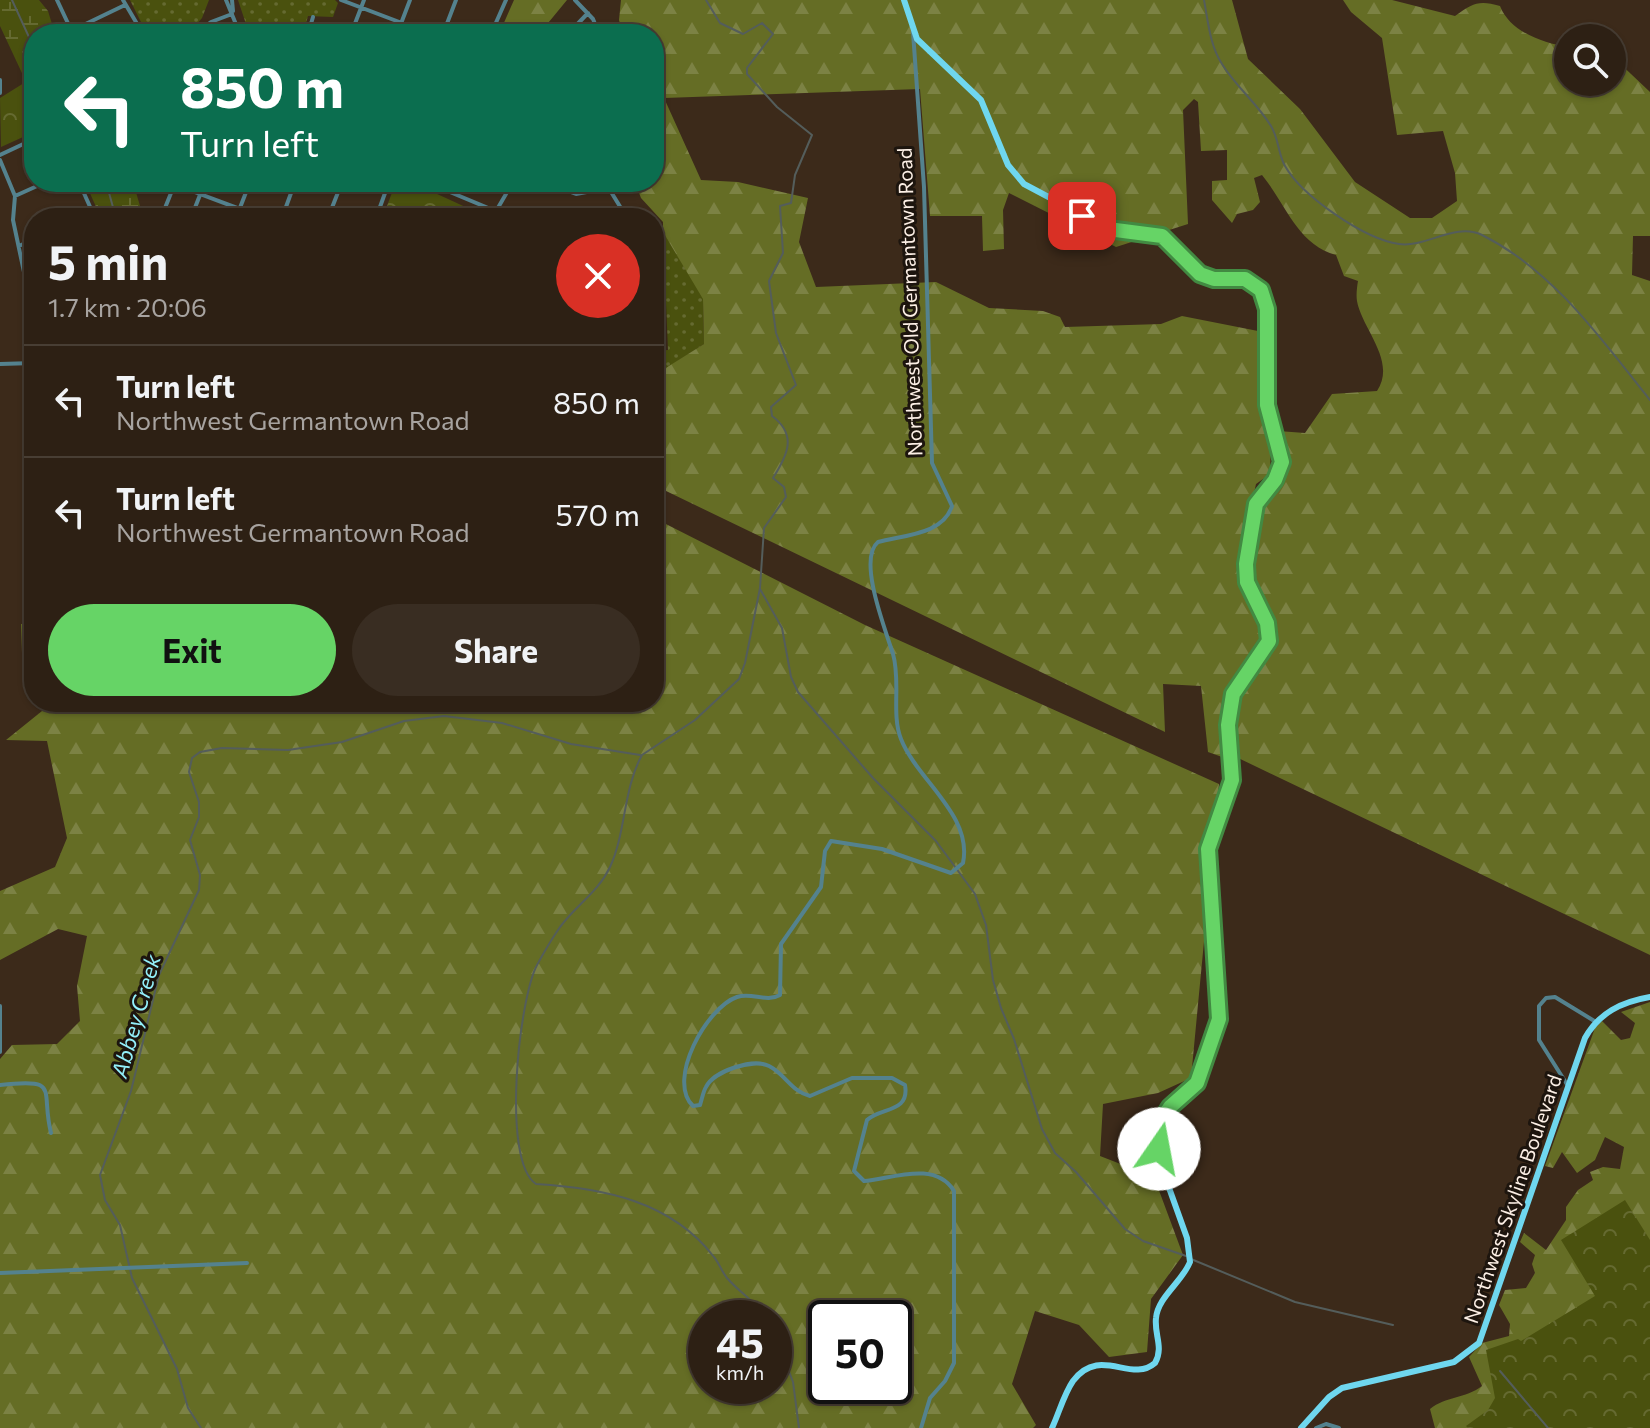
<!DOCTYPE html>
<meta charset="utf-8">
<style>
body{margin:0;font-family:Commissioner,sans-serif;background:#392d22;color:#f1f3f6;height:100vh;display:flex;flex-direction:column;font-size:30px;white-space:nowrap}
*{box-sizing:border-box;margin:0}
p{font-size:26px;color:#a7a3a0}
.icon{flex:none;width:44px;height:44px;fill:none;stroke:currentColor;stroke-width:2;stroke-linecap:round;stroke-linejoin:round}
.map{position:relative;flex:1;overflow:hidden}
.side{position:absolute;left:24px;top:208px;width:640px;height:504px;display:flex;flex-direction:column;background:#2d2014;border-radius:32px;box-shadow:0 2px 6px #0004,0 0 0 2px #483e34}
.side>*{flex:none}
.banner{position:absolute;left:24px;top:24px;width:640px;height:168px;border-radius:32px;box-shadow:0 2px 6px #0004,0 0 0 2px #483e34;background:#0b6e4f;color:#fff;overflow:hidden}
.controls{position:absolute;left:1554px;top:24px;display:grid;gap:16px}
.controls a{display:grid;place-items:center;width:72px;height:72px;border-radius:50%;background:#2d2014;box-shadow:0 2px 6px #0004,0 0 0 2px #483e34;font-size:40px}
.speed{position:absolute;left:688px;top:1300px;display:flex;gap:16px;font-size:40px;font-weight:700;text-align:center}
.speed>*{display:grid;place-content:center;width:104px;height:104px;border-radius:50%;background:#2d2014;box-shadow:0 2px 6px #0004,0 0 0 2px #483e34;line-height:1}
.speed small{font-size:20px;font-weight:400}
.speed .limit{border:4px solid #111;border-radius:12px;background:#fff;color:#111}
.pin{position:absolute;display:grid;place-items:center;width:68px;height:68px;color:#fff;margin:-34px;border-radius:16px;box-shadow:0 4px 12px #0006}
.me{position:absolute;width:88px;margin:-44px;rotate:12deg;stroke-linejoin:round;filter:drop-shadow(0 0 6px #0008)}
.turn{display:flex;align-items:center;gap:28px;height:168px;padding:0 24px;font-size:36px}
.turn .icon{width:104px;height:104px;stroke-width:2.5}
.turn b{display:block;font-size:56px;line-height:68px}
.round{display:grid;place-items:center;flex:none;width:84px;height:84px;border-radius:42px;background:#392d22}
.summary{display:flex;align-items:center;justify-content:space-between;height:136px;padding:0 24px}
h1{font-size:48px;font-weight:700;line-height:60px}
.button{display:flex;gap:16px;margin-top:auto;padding:16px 24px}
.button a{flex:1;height:92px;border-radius:48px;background:#66d466;color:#111;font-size:32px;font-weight:700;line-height:92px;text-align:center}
.button a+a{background:#392d22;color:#f1f3f6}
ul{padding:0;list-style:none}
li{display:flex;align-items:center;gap:24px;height:112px;padding:0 24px;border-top:2px solid #483e34}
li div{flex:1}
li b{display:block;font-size:30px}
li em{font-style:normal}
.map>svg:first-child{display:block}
.grass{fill:url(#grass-dots)}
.forest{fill:url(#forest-firs);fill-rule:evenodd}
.wetland{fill:url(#wetland-marsh)}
.park{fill:url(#park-crowns)}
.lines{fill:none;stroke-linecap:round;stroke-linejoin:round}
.stream{stroke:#545d5b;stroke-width:2}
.minor{stroke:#54828e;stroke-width:4}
.major{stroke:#6fd7ef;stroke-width:6}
.route-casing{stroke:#428a42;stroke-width:20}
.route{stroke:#66d466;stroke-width:14}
.labels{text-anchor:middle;stroke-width:6;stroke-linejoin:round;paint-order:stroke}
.street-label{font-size:20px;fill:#fcefe5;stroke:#1d150e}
.water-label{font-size:22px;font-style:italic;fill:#93f0fa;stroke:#1d150e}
</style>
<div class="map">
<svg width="1650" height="1428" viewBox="0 0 1650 1428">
<defs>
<pattern id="grass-dots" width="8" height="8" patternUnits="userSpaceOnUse" patternTransform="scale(2)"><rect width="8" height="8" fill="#4a510e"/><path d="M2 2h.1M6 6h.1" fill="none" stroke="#656a31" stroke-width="1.8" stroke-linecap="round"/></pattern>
<pattern id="forest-firs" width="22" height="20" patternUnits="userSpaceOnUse" patternTransform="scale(2)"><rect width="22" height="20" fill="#656d25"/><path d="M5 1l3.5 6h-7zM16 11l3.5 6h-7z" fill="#7c8244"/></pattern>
<pattern id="wetland-marsh" width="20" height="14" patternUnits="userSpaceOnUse" patternTransform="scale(2)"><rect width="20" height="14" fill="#4a510e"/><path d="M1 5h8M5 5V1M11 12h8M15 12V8" fill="none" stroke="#656a31"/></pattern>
<pattern id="park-crowns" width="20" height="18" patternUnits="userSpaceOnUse" patternTransform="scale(2)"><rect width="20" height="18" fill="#4a510e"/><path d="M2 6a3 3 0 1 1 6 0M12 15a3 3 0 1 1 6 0" fill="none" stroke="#656a31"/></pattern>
</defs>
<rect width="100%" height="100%" fill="#3c2a1a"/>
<path class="grass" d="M130,0H209L202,18L190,32L155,34L141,22Z
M238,0H335L338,3L333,17L308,16L303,34L278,32L277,25L248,30Z
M663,232L703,297L704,344L661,372L664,490L654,485V351L668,350Z"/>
<path class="forest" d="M514,0H567L539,34H499Z
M621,0H1232L1248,59L1300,109L1355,182L1410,218H1432L1457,201L1455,173L1443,131L1397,135L1382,38L1351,12L1343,0H1392L1455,16C1473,3 1479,0 1500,6C1510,32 1543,43 1568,47V82H1612V56L1650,92V236H1633L1632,275L1650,281V955L1234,756L1238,693L1272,652L1277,635C1270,614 1252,593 1249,571C1245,533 1262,501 1284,473L1278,431L1305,433L1332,394L1377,391C1397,361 1362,329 1357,301C1356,295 1357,287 1358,281L1344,276L1336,255C1297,244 1286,204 1262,175L1254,178L1260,202L1253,210L1237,214L1232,223L1212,200V181L1227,180V150L1201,151L1198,102L1194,99L1183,110L1188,224L1116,247L1009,193L1003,210L1004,249L983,251L982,216H930L920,89L664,98L701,180L738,182L808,198L799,242L816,287L936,282L989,308L1043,311L1060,317L1065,327L1161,324L1182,316L1263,332L1258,385L1271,441L1270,474L1256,484C1250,513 1237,547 1242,576C1245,596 1267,619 1264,639C1262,654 1247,663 1239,674C1222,698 1222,730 1225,758L1208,752L1201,686L1163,684L1165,732L664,490L661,371L704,344L703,299L663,232V222L641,198L635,182H654V34H623L619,20Z
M654,518L865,625L1219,784L1191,1078L1158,1093L1103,1104L1100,1156L1154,1177L1183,1255L1151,1299L1147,1352L1109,1357L1079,1325L1035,1311L1012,1384L1036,1425L1033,1428H0V1059L12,1045L57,1044L80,1021L77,986L87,936L58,929L0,960V891L55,867L67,838L47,741L6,740L47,707L79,706L80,702H654V630L662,619L654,597ZM706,1318H774V1386H706ZM826,1318H894V1386H826Z
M34,623V682H23L21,624Z
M1650,1002V1428H1435L1430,1409C1446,1396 1465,1399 1482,1386L1469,1357L1482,1343L1509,1336L1510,1324L1499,1305L1505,1290L1526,1288L1535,1273L1532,1264L1535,1255L1520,1242L1524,1233L1546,1250L1566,1220V1207L1578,1190L1593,1180L1590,1172L1603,1167L1620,1169L1624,1147L1605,1137L1595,1160L1577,1173L1562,1152L1553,1168L1545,1166L1595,1028L1602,1021L1621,1040L1630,1038L1635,1023L1621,1012Z"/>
<path class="wetland" d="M0,0H39L48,11L55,34H34V108L24,91L28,86L0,26Z
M85,182H133L140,206L136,218H101Z"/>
<path class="park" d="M24,83L34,96V132L1,147L0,98Z
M396,182H411L485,216L396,218L384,214Z
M1625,1200L1650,1240V1428H1468L1466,1426L1488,1410L1495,1398L1486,1350L1518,1339L1521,1341L1595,1296L1561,1240Z"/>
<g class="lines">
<path class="stream" d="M12,0L34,48
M706,0L720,23L743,34L762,23L773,34L747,68V74L777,107L812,135L795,175L791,203L780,206L783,253L769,281L776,333L796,385L771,407L772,416C798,435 787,456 773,478L784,487L786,497L764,528L760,588L745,663L739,679L695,720L642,755C623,789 626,833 610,867C597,895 571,908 556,933C550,942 543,954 537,965C519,999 501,1161 536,1184C603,1188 671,1201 714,1257C719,1263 722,1272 727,1278C740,1293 755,1301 766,1318
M1204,0C1208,21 1210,46 1222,64C1236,87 1257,103 1271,126C1279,139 1278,154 1285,166C1302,196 1364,239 1399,244C1426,248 1455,222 1482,235C1554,271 1601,339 1650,400
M106,182L116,218
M760,589L782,628L791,677L798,692L873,778L936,841L975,894L986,925L993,980L1001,1008L1014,1039L1042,1129L1055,1153L1076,1172L1125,1229L1143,1241L1186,1256
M1191,1259L1295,1302L1393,1325
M774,1332L793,1382L799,1428
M1500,1371L1548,1428
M201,1428L188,1408L177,1369L132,1278L120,1225L105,1200L100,1175L131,1091L159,975L199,890L200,875L190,840L199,817V802L189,772L192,758L200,752L222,748L288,750L342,742L404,721L444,716L502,723L571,744L640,755"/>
<path class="minor" d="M57,0L73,34
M123,0L143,34
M226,0L240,34
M232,0L233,11
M341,0L431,34
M575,0L593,19L599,34
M71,31L125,5
M913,32L924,187L932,463L952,506C943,535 903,535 878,542C857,559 886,631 893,654C901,681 891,714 901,739C917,780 973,815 963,863L951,873L882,849L831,841L825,851L821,887L781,944L780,995C766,1003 752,992 737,997C707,1007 666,1080 693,1106L700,1105C702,1099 703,1092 706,1087C714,1071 753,1058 769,1066C785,1074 792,1092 810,1096L852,1078H892L905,1085C910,1113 881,1107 867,1120L854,1171L864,1181C891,1179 935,1160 954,1191V1363L945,1381L930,1398L921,1428
M195,34L211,22L232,14
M308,34L313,17
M351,34L364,0
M397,34L410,0
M443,34L456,0
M491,34L506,0
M568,34L588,13
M0,80V93
M0,155L34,139
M0,160L15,196L13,220L24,272L30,363
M79,182L95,218
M168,182L264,218
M426,182L512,218
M544,182L576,194L608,188
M605,182L627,218
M15,196L46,182
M161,218L175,183
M191,218L205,182
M236,218L250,182
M282,218L295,182
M328,218L342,182
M376,218L389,182
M492,218L513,182
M19,246L34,239
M26,290L34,287
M0,364L34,363
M0,1006V1052
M0,1085C62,1078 40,1089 51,1133
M1568,1086L1539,1040V1006L1546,998L1555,997L1596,1022
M0,1273L247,1263
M1316,1428L1326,1424L1339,1428"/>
<path class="major" d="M904,0L917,39L981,100L1008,165L1024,184L1105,227L1162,236L1200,274L1249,280L1261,290L1267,304V399L1282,462L1277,476L1255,507L1246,573L1249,587L1267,623L1269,637L1266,648L1241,677L1233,694L1228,727L1232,780L1208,849L1219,1000L1217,1028L1197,1083L1170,1107L1158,1132L1163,1171L1187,1238L1190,1262C1182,1282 1158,1297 1156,1318C1154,1335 1164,1347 1155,1363C1131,1384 1100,1345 1073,1381C1064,1394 1059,1413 1052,1428
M1301,1428L1329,1397L1342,1388L1454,1362L1479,1343L1585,1038C1599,1013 1621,1002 1650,997"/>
</g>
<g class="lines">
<defs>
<path id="route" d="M1082,216L1108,229L1162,236L1200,274L1214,279H1245L1261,290L1267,309V405L1282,462L1275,480L1256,504L1246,564L1247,582L1267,623L1269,641L1233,694L1228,725L1232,780L1208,849L1219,1019L1197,1083L1170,1107L1161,1121L1159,1149"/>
</defs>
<use href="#route" class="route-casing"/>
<use href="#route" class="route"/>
</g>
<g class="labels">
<g class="street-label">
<text transform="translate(910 302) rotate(-92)" y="7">Northwest Old Germantown Road</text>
<text transform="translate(1513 1199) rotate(-71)" y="7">Northwest Skyline Boulevard</text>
</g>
<g class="water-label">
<text transform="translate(136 1016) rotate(-74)" y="8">Abbey Creek</text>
</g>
</g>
</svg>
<div class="controls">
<a><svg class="icon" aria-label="search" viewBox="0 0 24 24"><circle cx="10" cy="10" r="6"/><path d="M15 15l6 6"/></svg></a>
</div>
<div class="speed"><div>45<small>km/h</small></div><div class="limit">50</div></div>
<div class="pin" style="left:1082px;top:216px;background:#d93025"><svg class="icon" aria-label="arrive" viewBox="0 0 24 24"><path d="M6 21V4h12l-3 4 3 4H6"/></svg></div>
<svg class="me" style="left:1159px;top:1149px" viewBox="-20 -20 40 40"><circle r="19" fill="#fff"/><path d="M0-13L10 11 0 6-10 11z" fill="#66d466"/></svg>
<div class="banner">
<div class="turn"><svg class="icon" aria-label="left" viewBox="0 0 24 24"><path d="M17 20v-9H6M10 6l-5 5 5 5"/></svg><div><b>850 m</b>Turn left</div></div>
</div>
<section class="side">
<div class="summary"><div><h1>5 min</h1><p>1.7 km · 20:06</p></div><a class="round" style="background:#d93025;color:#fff"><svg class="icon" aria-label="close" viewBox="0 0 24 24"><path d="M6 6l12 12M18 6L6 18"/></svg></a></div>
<ul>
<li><svg class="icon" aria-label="left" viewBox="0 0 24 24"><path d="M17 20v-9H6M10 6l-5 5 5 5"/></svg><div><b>Turn left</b><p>Northwest Germantown Road</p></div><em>850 m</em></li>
<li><svg class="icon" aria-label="left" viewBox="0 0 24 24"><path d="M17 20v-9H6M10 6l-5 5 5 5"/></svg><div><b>Turn left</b><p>Northwest Germantown Road</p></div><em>570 m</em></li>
</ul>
<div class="button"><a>Exit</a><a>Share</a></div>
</section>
</div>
